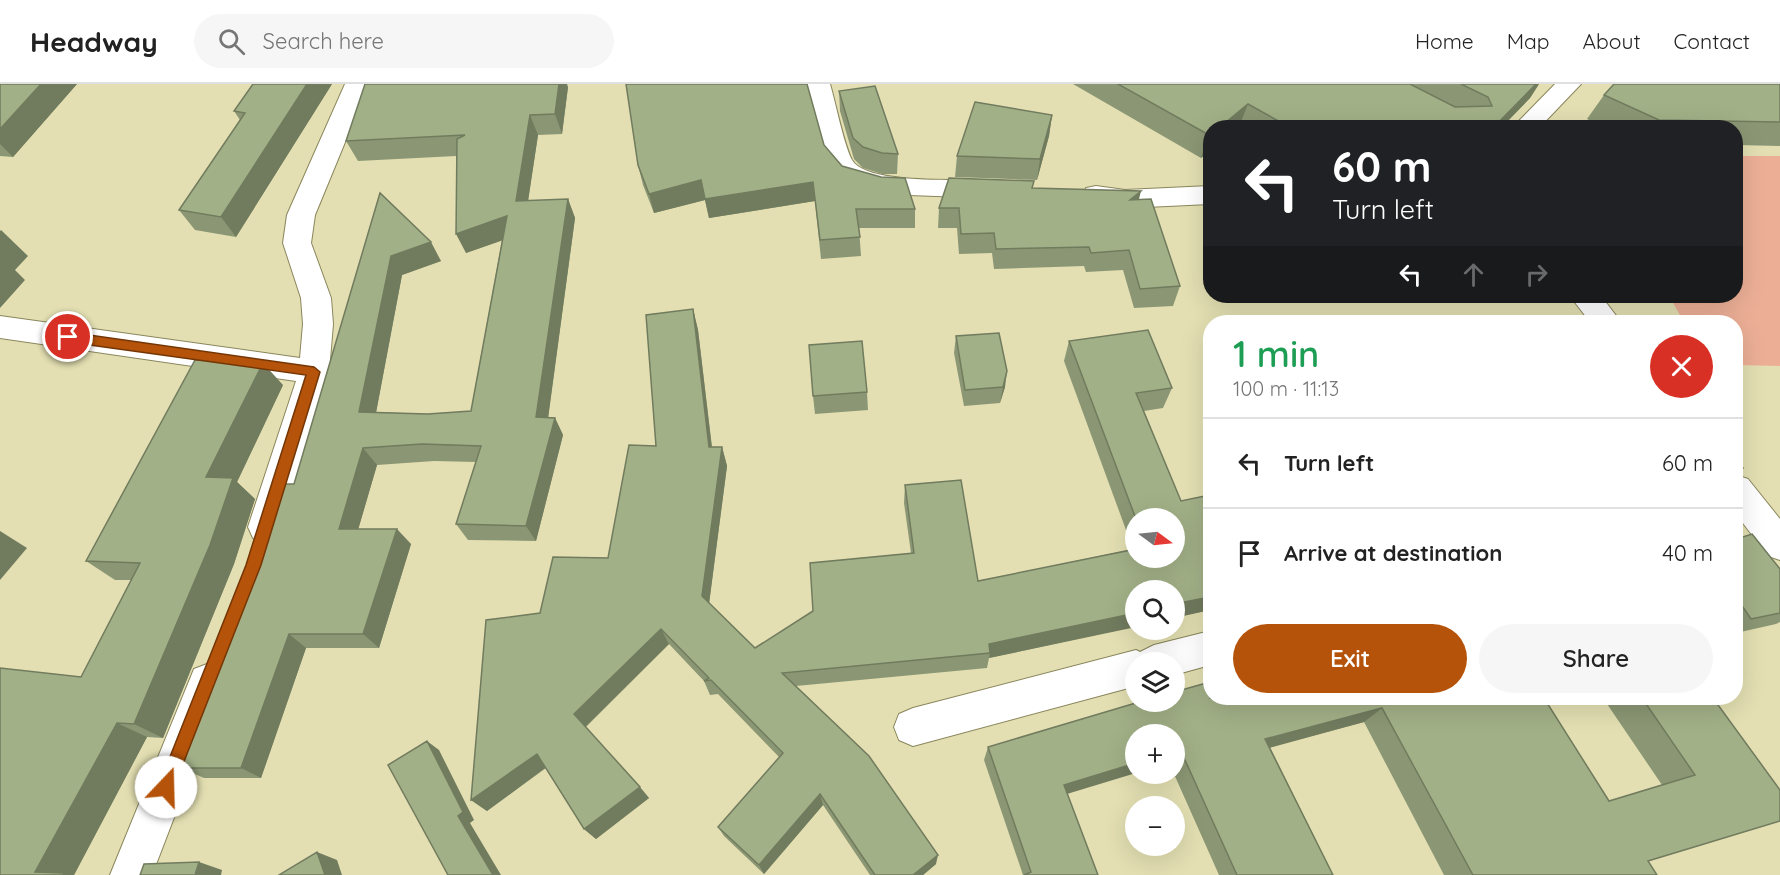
<!DOCTYPE html>
<meta charset="utf-8">
<style>
body{margin:0;font-family:Quicksand,sans-serif;background:#f6f6f6;color:#222;height:100vh;display:flex;flex-direction:column;font-size:22px;white-space:nowrap}
*{box-sizing:border-box;margin:0}
p{font-size:20px;color:#767676}
.icon{flex:none;width:33px;height:33px;fill:none;stroke:currentColor;stroke-width:2;stroke-linecap:round;stroke-linejoin:round}
.map{position:relative;flex:1;overflow:hidden}
.side{position:absolute;left:1203px;top:231px;width:540px;height:390px;display:flex;flex-direction:column;background:#fff;border-radius:24px;box-shadow:0 6px 24px #0002}
.side>*{flex:none}
.hud{position:absolute;left:1203px;top:36px;width:540px;height:183px;border-radius:24px;box-shadow:0 6px 24px #0002;background:#202124;color:#fff;overflow:hidden}
.needle{width:39px;rotate:105deg}
.tools{position:absolute;left:1125px;top:424px;display:grid;gap:12px}
.tools a{display:grid;place-items:center;width:60px;height:60px;border-radius:50%;background:#fff;box-shadow:0 6px 24px #0002;font-size:30px}
.pin{position:absolute;display:grid;place-items:center;width:51px;height:51px;color:#fff;margin:-26px;border:3px solid #fff;border-radius:50%;box-shadow:0 2px 6px #0007}
.me{position:absolute;width:66px;margin:-33px;rotate:21deg;stroke-linejoin:round;filter:drop-shadow(0 0 4px #0008)}
.turn{display:flex;align-items:center;gap:21px;height:126px;padding:0 30px;font-size:27px}
.turn .icon{width:78px;height:78px;stroke-width:2.5}
.turn b{display:block;font-size:42px;line-height:51px}
.lanes{display:flex;align-items:center;height:57px;padding:0 30px;background:#0003;justify-content:center;gap:30px;direction:ltr}
.lanes .off{opacity:.35}
.round{display:grid;place-items:center;flex:none;width:63px;height:63px;border-radius:32px;background:#f6f6f6}
.summary{display:flex;align-items:center;justify-content:space-between;height:102px;padding:0 30px}
h1{font-size:36px;font-weight:600;line-height:45px;color:#1e9e55}
.button{display:flex;gap:12px;margin-top:auto;padding:12px 30px}
.button a{flex:1;height:69px;border-radius:36px;background:#b45309;color:#fff;font-size:24px;font-weight:600;line-height:69px;text-align:center}
.button a+a{background:#f6f6f6;color:#222}
ul{padding:0;list-style:none}
li{display:flex;align-items:center;gap:18px;height:90px;padding:0 30px;border-top:2px solid #e0e0e0}
li div{flex:1}
li b{display:block;font-size:22px}
li em{font-style:normal}
header{display:flex;align-items:center;gap:36px;box-sizing:border-box;height:84px;padding:0 30px;background:#fff;border-bottom:2px solid #e0e0e0}
header strong{font-size:28px}
nav{display:flex;gap:33px;margin-inline-start:auto;font-size:21px}
.search{width:420px;height:54px;background:#f6f6f6;display:flex;align-items:center;gap:15px;box-sizing:border-box;padding:0 21px;border-radius:33px;color:#767676;font-size:22px}
.map>svg:first-child{display:block}
.green{fill:#ecaf96}
.lines{fill:none;stroke-linecap:round;stroke-linejoin:round}
.minor-casing{stroke:#8a865c;stroke-width:2}
.minor{fill:#fff;fill-rule:evenodd}
.wall{fill:#8b9774;fill-rule:evenodd}
.shaded-wall{fill:#717b5e}
.building{fill:#a2b087;stroke:#717b5e;stroke-width:1.5}
.route{fill:#b45309;stroke:#753606;stroke-width:1.5}
</style>
<header>
<strong>Headway</strong>
<div class="search"><svg class="icon" aria-label="search" viewBox="0 0 24 24"><circle cx="10" cy="10" r="6"/><path d="M15 15l6 6"/></svg>Search here</div>
<nav><a>Home</a><a>Map</a><a>About</a><a>Contact</a></nav>
</header>
<div class="map">
<svg width="1780" height="791" viewBox="0 0 1780 791">
<rect width="100%" height="100%" fill="#e3dfb2"/>
<path class="green" d="M1736,72H1780V282L1736,281V238H1684L1669,212H1736Z"/>
<g class="lines">
<defs>
<path id="minor" d="M345,0H369L315,131L311,159L331,214L333,240L329,288L282,443L277,454L265,458L253,454L248,443L296,297L0,254V232L300,274L303,240L301,214L283,159L287,131Z
M806,0H830C836,20 843,58 852,76C866,101 962,95 990,96L999,98L1003,105L999,112L990,114L882,110L844,99L827,79Z
M1555,0H1581L1539,44H1512Z
M1096,102L1125,106L1210,102V120L1125,124L1086,118L1083,111L1086,104Z
M1570,212H1601L1621,238H1590Z
M1736,391L1748,395L1780,435V476L1768,472L1736,430Z
M1210,547V581L1174,591V579H1136V602L913,662L899,656L894,643L899,630L913,624L1136,566L1140,568L1154,561Z
M207,580L220,585L226,598L152,791H110L194,585Z"/>
</defs>
<use href="#minor" class="minor-casing"/>
<use href="#minor" class="minor"/>
</g>
<path class="wall" d="M0,0H77L13,73L0,72Z
M253,0H332L236,153L195,146L179,126L240,36L234,27Z
M1073,0H1539L1530,14L1501,44H1210V66L1201,74Z
M1780,0V62L1736,61V44H1605L1587,35L1604,11Z
M568,3L562,50L538,51L528,117L568,115L575,134L548,333L555,334L563,351L536,457L468,456L456,440L476,378L434,377L377,381L358,445L411,460L379,564H306L261,694H204L181,684L193,654L190,653L194,642L186,639L294,400L380,109L441,177L402,191L376,328L428,330L471,327L502,156L466,169L456,72L358,77L346,57Z
M839,7L898,70L897,90H882L863,84L854,75L840,27Z
M1052,31L1049,52L1037,96L955,93L957,72Z
M824,61L842,82L915,125V144H859L861,172L821,175L815,117L709,134L705,116L654,129L643,101L638,81Z
M1033,104L1139,115L1180,202L1173,222L1134,224L1123,186L1086,188L1084,182L994,185L992,169L959,170L957,144H938L939,124Z
M1272,212H1317L1316,213L1273,216Z
M693,225L698,246L712,363H722L727,382L709,519L755,564L911,469L904,419L905,401L978,497L1133,465L1064,277L1069,257L1172,304L1163,324L1144,327L1181,417L1210,411V526L989,574L987,584L796,602L936,780L923,791H870L823,721L764,790L724,752L718,743L779,673L718,610L710,611L704,597L669,560L586,643L649,714L596,755L584,745L546,684L487,727L471,716L540,529L608,474L656,362ZM1136,435H1174L1136,474Z
M956,252L1005,303L1000,319L964,322L954,269Z
M283,301L237,398L255,415L234,480L163,654L147,653L74,791L81,593L131,496H115L86,477Z
M867,308L868,326L815,330L813,312Z
M1736,455L1780,485V538L1776,540L1736,549Z
M1544,614L1609,717L1662,701L1603,614H1713L1780,706L1648,777L1657,791H1444L1364,638L1270,663L1333,791H1219L1174,690V651L1067,709L1098,791H1023L984,676L988,663L1139,618Z"/>
<path class="shaded-wall" d="M41,0H77L13,73L0,60V45Z
M307,0H332L236,153L221,133Z
M559,0H567L568,3L562,50L555,30Z
M1536,0H1539L1530,14L1501,44H1493Z
M1248,20L1239,43L1219,44Z
M530,31L538,51L525,137L516,117Z
M1052,31L1049,52L1037,96L1040,75Z
M1210,50V66L1201,74L1209,51Z
M701,96L813,98L815,117L709,134L705,116L654,129L649,110Z
M1141,107L1136,127L1130,116Z
M568,115L575,134L546,350L536,333Z
M507,132L515,152L466,169L456,150Z
M1,146L28,172L15,186L25,196L0,224V147Z
M431,158L441,177L402,191L373,345L359,328L391,172Z
M693,225L698,246L714,382L709,363Z
M263,279L283,301L237,398L255,415L234,480L163,654L134,640L206,393Z
M1007,287L1005,303L1000,319L1003,303Z
M555,334L563,351L536,457L526,442Z
M722,363L727,382L708,528L702,512Z
M363,364L377,381L354,460L339,445Z
M397,445L411,460L379,564L363,550Z
M0,447L27,464L0,496Z
M1210,513V526L1174,534V520Z
M1136,529V543L989,574L990,569L989,560Z
M661,545L669,560L585,643L574,630Z
M289,550L306,564L261,694L241,684Z
M1382,624L1364,638L1251,669L1265,655Z
M117,639L147,653L74,791H48L35,788Z
M427,657L439,666L474,736L470,739L501,791H493L458,732Z
M1180,665L1174,672V667Z
M537,670L549,681L487,727L471,716Z
M1136,679V689L1057,713L1064,701Z
M640,703L649,714L596,755L584,745Z
M820,710L823,721L764,790L759,781Z
M317,768L337,776L342,791H325Z
M938,771L936,780L923,791H913Z
M199,778L222,786L221,791H195Z"/>
<path class="building" d="M0,0H41L0,45Z
M253,0H307L221,133L179,126L245,29L234,27Z
M365,0H559L555,30L530,31L516,117L568,115L536,333L555,334L526,442L456,440L481,362L422,360L363,364L339,445H397L363,550H289L241,684H181L193,653H190L194,642L186,639L254,467L276,400H294L380,109L431,158L391,172L359,328L428,330L471,327L507,132L456,150L457,55L465,51L346,57Z
M626,0H807L824,61L842,82L881,93L905,94L915,125H856L860,153L820,156L813,98L705,115L701,96L649,110L638,81Z
M1118,0H1410L1455,23L1492,22L1488,13L1461,0H1536L1493,44H1291L1248,20L1219,44H1210V50L1209,51Z
M1614,0H1780V38L1659,36L1604,11Z
M875,2L898,70L882,69L863,63L853,54L839,7Z
M975,18L1052,31L1040,75L957,72Z
M949,94L1034,97L1032,104L1141,107L1130,116L1151,115L1180,202L1140,205L1129,166L1091,169L1089,163L996,165L994,149L961,150L959,124H939Z
M693,225L709,363H722L702,512L755,564L813,527L810,479L914,469L905,401L961,396L978,497L1136,465V474H1174V435H1136L1069,257L1148,246L1172,304L1136,309L1181,417L1210,411V513L1174,520V507H1136V529L989,560L990,569L782,589L869,672L938,771L913,791H875L820,710L759,781L718,743L783,669L711,596L704,597L709,594L661,545L574,630L640,703L584,745L537,670L471,716L486,536L540,529L553,473L608,474L629,361L656,362L646,231Z
M999,249L1007,287L1003,303L965,306L956,252Z
M862,257L867,308L813,312L809,261Z
M195,276L263,279L206,393L233,394L210,461L134,640L117,639L35,788L64,789L63,791H0V584L81,593L140,479L86,477Z
M1736,374L1743,384L1736,386Z
M1752,450L1780,485V529L1751,535L1736,513V455Z
M1210,598V614H1544L1609,717L1695,691L1642,614H1713L1780,706V737L1648,777L1657,791H1473L1382,624L1265,655L1333,791H1237L1180,665L1174,667V651H1136V679L1064,701L1098,791H1024L1031,788L988,663L1139,618H1174V608Z
M427,657L463,728L458,732L493,791H448L388,681Z
M317,768L325,791H279Z
M199,778L195,791H140L144,780Z"/>
<path class="route" d="M68,248L314,283L320,288L261,481L174,703L172,708L166,711L160,708L158,703L246,481L306,291L68,258L62,253Z"/>
</svg>
<div class="tools">
<a><svg class="needle" viewBox="-14 -14 28 28"><path d="M0-13l5 13h-10z" fill="#e53935"/><path d="M0 13l5-13h-10z" fill="#767676"/></svg></a>
<a><svg class="icon" aria-label="search" viewBox="0 0 24 24"><circle cx="10" cy="10" r="6"/><path d="M15 15l6 6"/></svg></a>
<a><svg class="icon" aria-label="layers" viewBox="0 0 24 24"><path d="M12 4l9 5-9 5-9-5zM3 14l9 5 9-5"/></svg></a>
<a>+</a>
<a>−</a>
</div>
<div class="pin" style="left:68px;top:253px;background:#d93025"><svg class="icon" aria-label="arrive" viewBox="0 0 24 24"><path d="M6 21V4h12l-3 4 3 4H6"/></svg></div>
<svg class="me" style="left:166px;top:703px" viewBox="-20 -20 40 40"><circle r="19" fill="#fff"/><path d="M0-13L10 11 0 6-10 11z" fill="#b45309"/></svg>
<div class="hud">
<div class="turn"><svg class="icon" aria-label="left" viewBox="0 0 24 24"><path d="M17 20v-9H6M10 6l-5 5 5 5"/></svg><div><b>60 m</b>Turn left</div></div>
<div class="lanes"><svg class="icon" aria-label="left" viewBox="0 0 24 24"><path d="M17 20v-9H6M10 6l-5 5 5 5"/></svg><svg class="icon off" aria-label="ahead" viewBox="0 0 24 24"><path d="M12 20V5M6 11l6-6 6 6"/></svg><svg class="icon off" aria-label="right" viewBox="0 0 24 24"><path d="M7 20v-9h11M14 6l5 5-5 5"/></svg></div>
</div>
<section class="side">
<div class="summary"><div><h1>1 min</h1><p>100 m · 11:13</p></div><a class="round" style="background:#d93025;color:#fff"><svg class="icon" aria-label="close" viewBox="0 0 24 24"><path d="M6 6l12 12M18 6L6 18"/></svg></a></div>
<ul>
<li><svg class="icon" aria-label="left" viewBox="0 0 24 24"><path d="M17 20v-9H6M10 6l-5 5 5 5"/></svg><div><b>Turn left</b></div><em>60 m</em></li>
<li><svg class="icon" aria-label="arrive" viewBox="0 0 24 24"><path d="M6 21V4h12l-3 4 3 4H6"/></svg><div><b>Arrive at destination</b></div><em>40 m</em></li>
</ul>
<div class="button"><a>Exit</a><a>Share</a></div>
</section>
</div>
